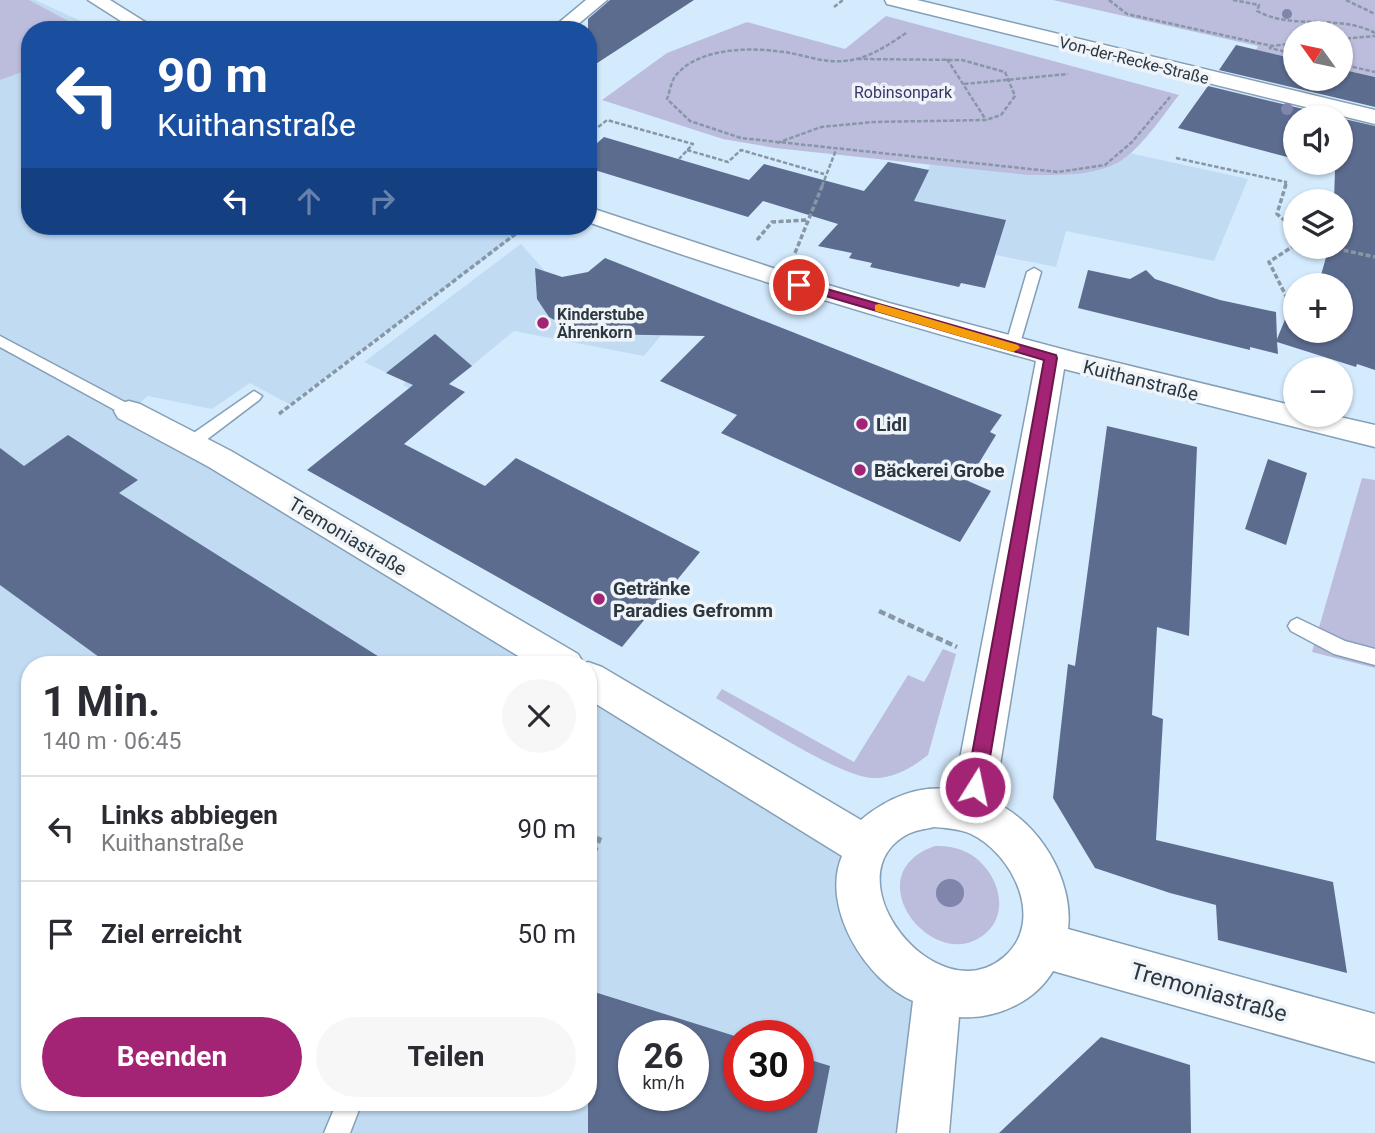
<!DOCTYPE html>
<html lang="de">
<meta charset="utf-8">
<style>
body{margin:0;font-family:Roboto,sans-serif;background:#f7f7f7;color:#2b2b33;height:100vh;display:flex;flex-direction:column;font-size:26px;white-space:nowrap}
*{box-sizing:border-box;margin:0}
p{font-size:23px;color:#7c7c81}
.icon{flex:none;width:38px;height:38px;fill:none;stroke:currentColor;stroke-width:2;stroke-linecap:round;stroke-linejoin:round}
.map{position:relative;flex:1;overflow:hidden}
.drawer{position:absolute;left:21px;top:656px;width:576px;height:455px;display:flex;flex-direction:column;background:#fff;border-radius:28px;box-shadow:0 2px 5px #0004}
.drawer>*{flex:none}
.hud{position:absolute;left:21px;top:21px;width:576px;height:214px;border-radius:28px;box-shadow:0 2px 5px #0004;background:#1a4fa0;color:#fff;overflow:hidden}
.needle{width:46px;rotate:303deg}
.fabs{position:absolute;left:1283px;top:21px;display:grid;gap:14px}
.fabs a{display:grid;place-items:center;width:70px;height:70px;border-radius:50%;background:#fff;box-shadow:0 2px 5px #0004;font-size:35px}
.speed{position:absolute;left:618px;top:1020px;display:flex;gap:14px;font-size:35px;font-weight:700;text-align:center}
.speed>*{display:grid;place-content:center;width:91px;height:91px;border-radius:50%;background:#fff;box-shadow:0 2px 5px #0004;line-height:1}
.speed small{font-size:18px;font-weight:400}
.speed .limit{border:10px solid #d22;background:#fff;color:#111}
.pin{position:absolute;display:grid;place-items:center;width:60px;height:60px;color:#fff;margin:-30px;border:4px solid #fff;border-radius:50%;box-shadow:0 2px 7px #0007}
.me{position:absolute;width:77px;margin:-38px;rotate:10deg;stroke-linejoin:round;filter:drop-shadow(0 0 5px #0008)}
.turn{display:flex;align-items:center;gap:24px;height:147px;padding:0 21px;font-size:32px}
.turn .icon{width:91px;height:91px;stroke-width:2.5}
.turn b{display:block;font-size:49px;line-height:60px}
.lanes{display:flex;align-items:center;height:66px;padding:0 21px;background:#0003;justify-content:center;gap:35px;direction:ltr}
.lanes .off{opacity:.35}
.round{display:grid;place-items:center;flex:none;width:74px;height:74px;border-radius:37px;background:#f7f7f7}
.summary{display:flex;align-items:center;justify-content:space-between;height:119px;padding:0 21px}
h1{font-size:42px;font-weight:700;line-height:52px}
.button{display:flex;gap:14px;margin-top:auto;padding:14px 21px}
.button a{flex:1;height:80px;border-radius:42px;background:#a32475;color:#fff;font-size:28px;font-weight:700;line-height:80px;text-align:center}
.button a+a{background:#f7f7f7;color:#2b2b33}
ul{padding:0;list-style:none}
li{display:flex;align-items:center;gap:21px;height:105px;padding:0 21px;border-top:2px solid #e1e1e2}
li div{flex:1}
li b{display:block;font-size:26px}
li em{font-style:normal}
.map>svg:first-child{display:block}
.built{fill:#c1dbf3;fill-rule:evenodd}
.green{fill:#bcbcdd}
.building{fill:#5c6c8f;fill-rule:evenodd}
.lines{fill:none;stroke-linecap:round;stroke-linejoin:round}
.service-casing{stroke:#859fb6;stroke-width:3}
.minor-casing{stroke:#859fb6;stroke-width:3}
.path-far3{stroke:#8797a6;stroke-width:2.5;stroke-dasharray:4.5 2;stroke-linecap:butt}
.path-far2{stroke:#8797a6;stroke-width:3.5;stroke-dasharray:5 2.5;stroke-linecap:butt}
.path-far1{stroke:#8797a6;stroke-width:4.5;stroke-dasharray:7 3.5;stroke-linecap:butt}
.path{stroke:#8797a6;stroke-width:5;stroke-dasharray:9 4.5;stroke-linecap:butt}
.service{fill:#fff;fill-rule:evenodd}
.minor{fill:#fff;fill-rule:evenodd}
.tree{fill:#7f85ab}
.route{fill:#a32475;stroke:#6a174c;stroke-width:2}
.slow{fill:#f59e0b}
.poi-dot{fill:#a32475;stroke:#eff4f9;stroke-width:2.5}
.labels{text-anchor:middle;stroke-width:7;stroke-linejoin:round;paint-order:stroke}
.far-street-label{font-size:16px;fill:#2c3740;stroke:#eff4f9}
.far-park-label{font-size:16px;fill:#393368;stroke:#eff4f9}
.far-poi-label{font-size:16px;font-weight:bold;fill:#2c3740;stroke:#eff4f9;text-anchor:start}
.street-label{font-size:19px;fill:#2c3740;stroke:#eff4f9}
.poi-label{font-size:19px;font-weight:bold;fill:#2c3740;stroke:#eff4f9;text-anchor:start}
.near-street-label{font-size:23px;fill:#2c3740;stroke:#eff4f9}
</style>
<div class="map">
<svg width="1375" height="1133" viewBox="0 0 1375 1133">
<rect width="100%" height="100%" fill="#d4eafd"/>
<path class="built" d="M0,0H35L100,30H30V226H529L289,404L250,383L212,409L148,396L130,411L544,665H30V1102H588V692L852,852L922,1007L908,1133H0ZM634,1036H693V1096H634ZM738,1036H798V1096H738Z
M1129,153L1248,179L1214,261L1066,231L1056,267L996,255L997,250L867,223L852,253L818,246L842,219L840,186L864,191L888,162L928,170L930,164L1027,175H1067L1101,169L1124,159Z
M521,244L545,271L678,315L644,356L514,331L431,399L403,385L406,382L364,362Z"/>
<path class="green" d="M0,0H29L85,30H30V69L0,80Z
M1053,0H1375V77L1341,69L1340,33H1295V59L1256,50L1258,46Z
M886,16L1179,95C1164,114 1142,147 1122,160C1095,177 1059,175 1027,175L775,148L723,139L602,100L667,53L747,22L845,49Z
M1362,478L1375,480V668L1312,652Z
M943,649L956,654L928,755C913,767 895,778 875,778C844,780 747,716 716,698L722,689L854,762L908,675L924,682Z
M935,846C946,846 956,847 966,852C994,865 1012,907 988,931C938,981 851,875 935,846Z"/>
<path class="building" d="M610,0H694L588,69V19Z
M1236,45L1295,59V79H1340V69L1375,77V107L1219,70Z
M1208,86L1337,117H1295V159L1178,128Z
M1340,118L1375,126V370L1357,364L1356,367L1277,342L1278,354L1250,347V350L1078,308L1088,270L1130,279L1146,270L1155,279L1220,300L1276,312L1277,339L1295,295V331H1340V285H1299L1301,280L1321,275L1329,247H1340V201H1334L1335,170L1309,163H1340Z
M604,137L749,180L764,164L864,191L888,162L929,170L914,201L1006,220L985,288L961,283L959,287L870,267L872,263L849,258L852,253L818,246L838,224L763,201L748,217L588,168V151Z
M605,258L1002,415L990,432L996,435L968,481L991,491L960,542L721,433L737,415L660,381L705,336L594,334L569,328L549,317L537,299L535,268L562,277L588,272Z
M435,334L472,366L449,384L465,392L404,444L485,486L516,458L700,552L622,647L307,470L413,385L386,373Z
M1107,426L1197,447L1189,636L1157,627L1152,715L1163,719L1156,840L1333,882L1347,973L1218,940L1216,905L1170,893L1095,868L1053,798L1068,664L1075,666Z
M68,435L138,480L119,493L392,665H110L0,585V448L24,466Z
M1268,459L1307,473L1286,545L1245,529Z
M588,990L738,1037V1096H798V1056L830,1066L817,1133H588ZM634,1036H693V1096H634Z
M1101,1037L1190,1065L1191,1133H999Z"/>
<g class="lines">
<defs>
<path id="service" d="M1034,268L1041,272L1019,347L1017,350H1007L1005,347L1027,272Z
M0,336L134,407L137,411L134,415H124L0,347Z
M254,391L262,396L259,400L197,447H185L183,443L185,439Z
M1297,618L1345,641L1375,649V665L1334,654L1291,631L1288,626L1291,621Z
M337,1102H362L350,1133H324Z"/>
<path id="minor" d="M88,0H110L158,30H135Z
M586,0H607L571,30H550Z
M885,0H917L1375,110V124L887,4Z
M588,207L791,274L889,303L1077,353L1295,406V415H1331L1375,425V447L1064,369L994,802C1039,822 1074,880 1068,929L1375,1014V1062L1053,971C1035,1002 995,1020 959,1017L949,1133H897L913,1001C866,981 820,907 842,856L588,699V665H533L209,467L118,418L114,411L118,404L129,401L140,404L231,451L578,654L584,664L588,662L602,667L861,820C887,798 920,784 954,790L1036,361C885,320 736,275 588,222ZM934,827C946,828 960,829 971,834C1013,854 1046,921 1004,957C936,1015 828,876 908,834C916,830 926,829 934,827Z"/>
</defs>
<use href="#service" class="service-casing"/>
<use href="#minor" class="minor-casing"/>
<path class="path-far3" d="M1109,0L1127,14L1272,46L1295,43
M1233,0L1259,5L1257,11C1294,31 1337,13 1375,33
M1346,0L1375,14
M834,7L843,0
M906,33C887,46 866,60 843,61C825,63 807,56 790,53C756,47 702,46 677,74C671,80 670,91 667,99L690,121L741,138L1058,172L1105,165L1132,142L1170,97
M1340,39L1375,36
M1272,46L1270,48L1295,54
M947,59L986,120
M1340,64L1375,72
M964,84L1068,74
M588,135L607,120L693,144L679,159
M777,143L821,127L873,122L986,120L1001,115L1015,96L1005,72L962,60L858,59
M687,150L728,162L741,150L824,174
M1176,158L1286,182L1285,186
M822,186L836,150"/>
<path class="path-far2" d="M1286,184L1277,214L1290,225L1295,235
M757,240L772,222L807,220
M1329,247L1375,257
M795,253L823,184
M1294,312L1269,262L1295,245
M279,414L526,226"/>
<path class="path-far1" d="M879,611L957,647"/>
<path class="path" d="M588,868L600,837"/>
<use href="#service" class="service"/>
<use href="#minor" class="minor"/>
</g>
<g class="tree">
<circle cx="1287" cy="14" r="5"/>
<circle cx="1287" cy="109" r="6"/>
<circle cx="950" cy="893" r="14"/>
</g>
<path class="route" d="M799,281L1056,355L1057,358L985,787L982,793L975,796L969,793L966,787L1044,360L795,287V282Z"/>
<path class="slow" d="M879,304L1018,345L1020,348L1013,352L875,311V305Z"/>
<g class="poi-dot">
<circle cx="543" cy="323" r="7"/>
<circle cx="862" cy="424" r="7"/>
<circle cx="860" cy="470" r="7"/>
<circle cx="599" cy="599" r="7"/>
</g>
<g class="labels">
<g class="far-street-label">
<text transform="translate(1134 60) rotate(14)" y="6">Von-der-Recke-Straße</text>
</g>
<g class="far-park-label">
<text x="903" y="98">Robinsonpark</text>
</g>
<g class="far-poi-label">
<text x="557" y="320">Kinderstube<tspan x="557" dy="18">Ährenkorn</tspan></text>
</g>
<g class="street-label">
<text transform="translate(1141 380) rotate(14)" y="7">Kuithanstraße</text>
<text transform="translate(348 536) rotate(31)" y="7">Tremoniastraße</text>
</g>
<g class="poi-label">
<text x="876" y="431">Lidl</text>
<text x="874" y="477">Bäckerei Grobe</text>
<text x="613" y="595">Getränke<tspan x="613" dy="22">Paradies Gefromm</tspan></text>
</g>
<g class="near-street-label">
<text transform="translate(1209 992) rotate(16)" y="8">Tremoniastraße</text>
</g>
</g>
</svg>
<div class="fabs">
<a><svg class="needle" viewBox="-14 -14 28 28"><path d="M0-13l5 13h-10z" fill="#e53935"/><path d="M0 13l5-13h-10z" fill="#7c7c81"/></svg></a>
<a><svg class="icon" aria-label="sound" viewBox="0 0 24 24"><path d="M4 9h4l5-4v14l-5-4H4zM17 9q2 3 0 6"/></svg></a>
<a><svg class="icon" aria-label="layers" viewBox="0 0 24 24"><path d="M12 4l9 5-9 5-9-5zM3 14l9 5 9-5"/></svg></a>
<a>+</a>
<a>−</a>
</div>
<div class="speed"><div>26<small>km/h</small></div><div class="limit">30</div></div>
<div class="pin" style="left:799px;top:285px;background:#d93025"><svg class="icon" aria-label="arrive" viewBox="0 0 24 24"><path d="M6 21V4h12l-3 4 3 4H6"/></svg></div>
<svg class="me" style="left:975px;top:787px" viewBox="-20 -20 40 40"><circle r="17" fill="#a32475" stroke="#fff" stroke-width="3"/><path d="M0-11L8 9 0 5-8 9z" fill="#fff"/></svg>
<div class="hud">
<div class="turn"><svg class="icon" aria-label="left" viewBox="0 0 24 24"><path d="M17 20v-9H6M10 6l-5 5 5 5"/></svg><div><b>90 m</b>Kuithanstraße</div></div>
<div class="lanes"><svg class="icon" aria-label="left" viewBox="0 0 24 24"><path d="M17 20v-9H6M10 6l-5 5 5 5"/></svg><svg class="icon off" aria-label="ahead" viewBox="0 0 24 24"><path d="M12 20V5M6 11l6-6 6 6"/></svg><svg class="icon off" aria-label="right" viewBox="0 0 24 24"><path d="M7 20v-9h11M14 6l5 5-5 5"/></svg></div>
</div>
<section class="drawer">
<div class="summary"><div><h1>1 Min.</h1><p>140 m · 06:45</p></div><a class="round"><svg class="icon" aria-label="close" viewBox="0 0 24 24"><path d="M6 6l12 12M18 6L6 18"/></svg></a></div>
<ul>
<li><svg class="icon" aria-label="left" viewBox="0 0 24 24"><path d="M17 20v-9H6M10 6l-5 5 5 5"/></svg><div><b>Links abbiegen</b><p>Kuithanstraße</p></div><em>90 m</em></li>
<li><svg class="icon" aria-label="arrive" viewBox="0 0 24 24"><path d="M6 21V4h12l-3 4 3 4H6"/></svg><div><b>Ziel erreicht</b></div><em>50 m</em></li>
</ul>
<div class="button"><a>Beenden</a><a>Teilen</a></div>
</section>
</div>
